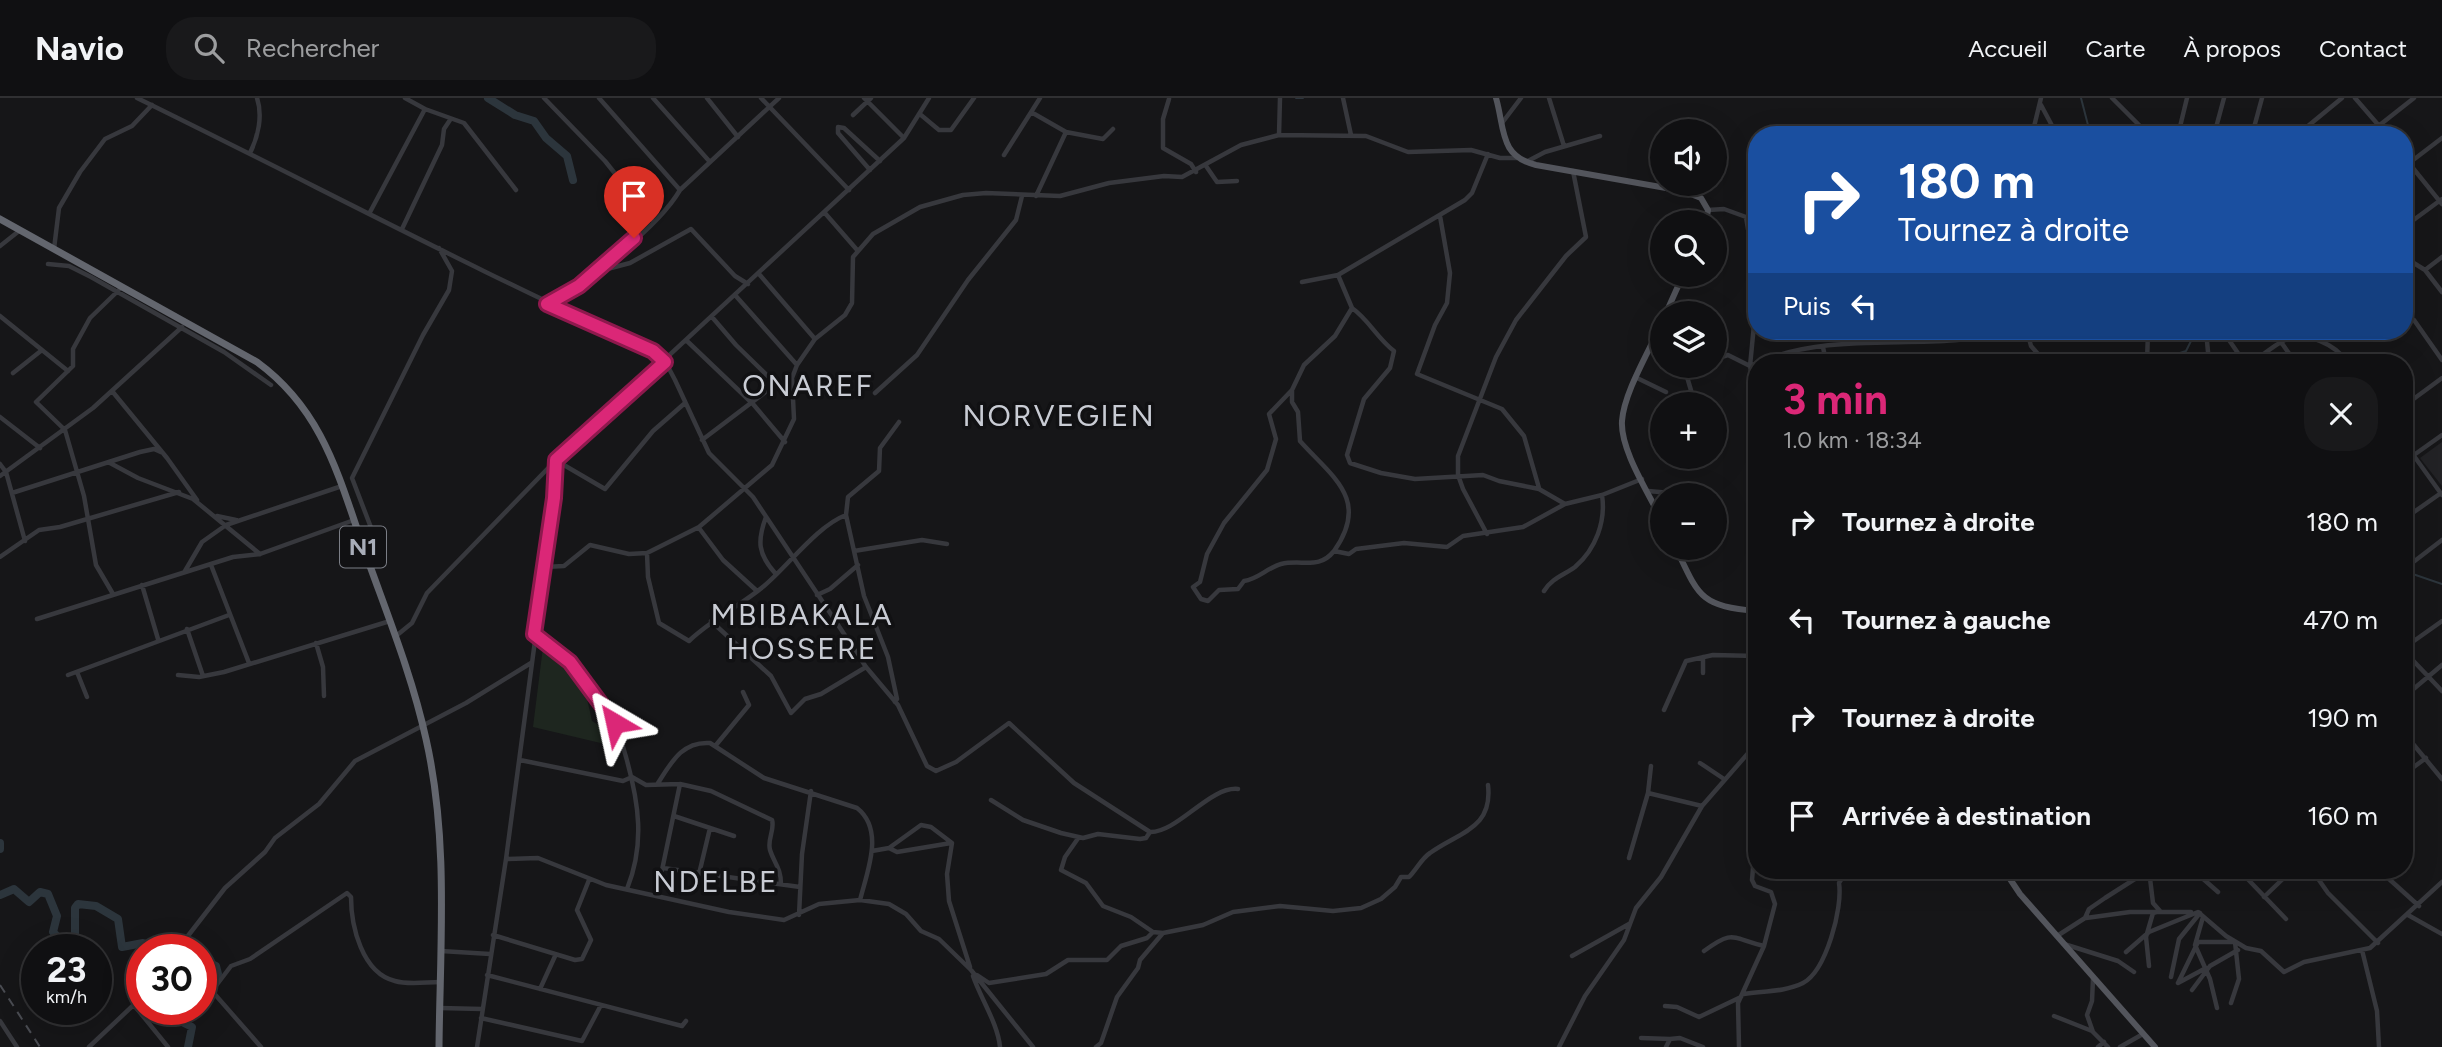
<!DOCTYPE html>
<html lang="fr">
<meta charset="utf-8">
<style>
body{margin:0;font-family:Figtree,sans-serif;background:#19191b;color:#f1f3f6;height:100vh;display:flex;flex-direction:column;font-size:26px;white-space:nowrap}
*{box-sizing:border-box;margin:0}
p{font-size:23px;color:#9c9d9f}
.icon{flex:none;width:38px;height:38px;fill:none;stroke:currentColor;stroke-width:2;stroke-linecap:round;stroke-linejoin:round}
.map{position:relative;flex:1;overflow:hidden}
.side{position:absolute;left:1748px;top:256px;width:665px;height:525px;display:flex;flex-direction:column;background:#101012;border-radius:28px;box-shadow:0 7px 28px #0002,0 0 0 2px #303032}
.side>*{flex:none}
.banner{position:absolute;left:1748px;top:28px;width:665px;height:214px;border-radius:28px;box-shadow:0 7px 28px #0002,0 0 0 2px #303032;background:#1a4fa0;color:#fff;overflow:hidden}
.fabs{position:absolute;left:1650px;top:21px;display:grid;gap:14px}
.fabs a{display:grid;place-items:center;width:77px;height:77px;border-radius:50%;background:#101012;box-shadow:0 7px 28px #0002,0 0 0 2px #303032;font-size:35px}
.speed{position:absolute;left:21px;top:836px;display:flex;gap:14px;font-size:35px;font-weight:700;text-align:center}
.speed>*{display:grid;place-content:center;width:91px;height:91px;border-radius:50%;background:#101012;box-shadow:0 7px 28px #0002,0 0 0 2px #303032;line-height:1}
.speed small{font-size:18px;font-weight:400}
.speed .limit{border:10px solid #d22;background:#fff;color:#111}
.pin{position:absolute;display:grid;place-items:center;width:60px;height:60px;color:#fff;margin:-72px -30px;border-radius:50% 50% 50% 0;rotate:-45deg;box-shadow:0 0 7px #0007}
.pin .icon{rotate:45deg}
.me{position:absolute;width:77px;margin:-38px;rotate:324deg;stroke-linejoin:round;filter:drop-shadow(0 0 5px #0008)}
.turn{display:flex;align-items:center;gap:24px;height:147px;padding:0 35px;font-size:32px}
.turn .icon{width:91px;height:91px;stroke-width:2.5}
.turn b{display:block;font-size:49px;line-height:60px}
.then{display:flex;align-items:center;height:66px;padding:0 35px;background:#0003;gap:14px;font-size:26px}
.round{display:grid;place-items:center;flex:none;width:74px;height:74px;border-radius:28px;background:#19191b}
.head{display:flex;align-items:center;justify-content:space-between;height:119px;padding:0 35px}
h1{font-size:42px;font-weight:700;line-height:52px;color:#db2777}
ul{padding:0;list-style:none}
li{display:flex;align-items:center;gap:21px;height:98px;padding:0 35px}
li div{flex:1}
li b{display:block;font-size:26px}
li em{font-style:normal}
header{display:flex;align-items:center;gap:42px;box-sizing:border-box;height:98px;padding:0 35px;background:#101012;border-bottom:2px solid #303032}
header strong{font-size:33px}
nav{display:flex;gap:38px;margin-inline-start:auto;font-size:24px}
.search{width:490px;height:63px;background:#19191b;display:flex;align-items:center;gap:18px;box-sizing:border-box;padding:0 24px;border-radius:28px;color:#9c9d9f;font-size:26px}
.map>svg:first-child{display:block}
.built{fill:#222225}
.green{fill:#1e261f}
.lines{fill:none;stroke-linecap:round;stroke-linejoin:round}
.stream{stroke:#2c353c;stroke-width:2}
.river{stroke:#2c353c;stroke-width:8}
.minor{stroke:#37383d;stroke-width:4.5}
.major{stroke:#53555c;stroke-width:6}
.highway{stroke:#63666e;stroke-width:7}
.rail{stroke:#4a4c52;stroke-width:2;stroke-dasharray:9 7;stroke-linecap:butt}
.route-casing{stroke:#8e194d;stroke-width:18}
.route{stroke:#db2777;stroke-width:12}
.labels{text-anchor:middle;stroke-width:7;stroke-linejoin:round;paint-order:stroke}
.shield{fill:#111113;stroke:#7b7e86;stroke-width:2}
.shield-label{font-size:24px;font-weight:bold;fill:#a8adb8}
.quarter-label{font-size:30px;letter-spacing:2px;fill:#c9ccd4;stroke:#111113}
</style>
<header>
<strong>Navio</strong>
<div class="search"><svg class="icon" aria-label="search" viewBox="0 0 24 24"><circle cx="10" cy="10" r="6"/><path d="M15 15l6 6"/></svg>Rechercher</div>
<nav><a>Accueil</a><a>Carte</a><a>À propos</a><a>Contact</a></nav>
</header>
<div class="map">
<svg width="2442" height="949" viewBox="0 0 2442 949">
<rect width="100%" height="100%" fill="#161618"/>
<path class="built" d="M2442,344V388L2420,360Z"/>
<path class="green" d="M543,549C577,568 585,586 592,623L614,637L609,647L533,629Z"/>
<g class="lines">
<path class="stream" d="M1296,0H1303
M2081,0L2088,27L2105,37
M2172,264L2180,255L2186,253L2196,233
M2404,473L2442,486"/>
<path class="river" d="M488,0L515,17L534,23L546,40L567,58L573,82
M0,745V751
M0,797L14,791L29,804L40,794L48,796L57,818L53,834L66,847H70L75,838V810L78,806L96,808L118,821L122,849L143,845L163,852
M201,872L211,866L216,868L218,876L213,882L201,881
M188,949L192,929L182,924L191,912"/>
<path class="minor" d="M137,0C309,84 478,174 653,253L665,263L675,282L709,355L753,399L866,569L898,607L927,668L936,673L956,664L1009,625L1074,685L1150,734
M544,0L605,63L653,123
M599,0L680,92
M653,0L710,64
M707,0L738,39
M761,0L849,92
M864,0L904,40
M1343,0L1351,37
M1549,0L1564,48
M2112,0L2149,37
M2355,0L2387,37
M1169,1L1163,21V50L1191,66L1196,74
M2041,7L2057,37
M425,11L464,25L516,92
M1031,14L1066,34L1036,98
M853,17L871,0
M921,17L939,32H951L974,0
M1502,25L1521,0
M838,29L844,30L880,63
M838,29V35L870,72
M1066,34L1103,41L1113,31
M1279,37L1280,0
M2032,37L2041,0
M2178,37L2187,0
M2214,37L2224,0
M2252,37L2262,0
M2297,37L2342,0
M2367,37L2414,0
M250,55C258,39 263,18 257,0
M1004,57L1040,0
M2404,59L2442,106
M1526,64L1545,54L1600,38
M1206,68L1217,84L1237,83
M2404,69L2442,40
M1708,112L1724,111L1746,119L1757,184
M824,114L858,153
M369,116L425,11L405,0
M1440,118L1450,175L1447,205L1435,227L1417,276L1502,311L1524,338L1539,390
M2404,129L2442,101
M402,131L442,47L444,31L450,22
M0,148L19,133
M54,151L59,110L80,74L105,41L132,28L152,7
M2404,159L2425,172L2442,194
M48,166L69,168L91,179L224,254L271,287
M2425,172L2442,159
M596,174L630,165L691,131L735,178L748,186
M759,176L815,241
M1338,177L1352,210L1335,238L1304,267L1292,292L1269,316L1276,341L1267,372L1224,425L1207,456L1200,484L1193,489L1201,501L1208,503L1219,492L1238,491L1244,483C1258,481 1267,470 1281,466C1302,461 1319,472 1334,453L1349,456L1356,451L1404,445L1447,449L1463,438L1523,429L1565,406L1602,397L1642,381
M1302,184L1338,177L1465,102L1472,95L1488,56
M1757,196L1750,268L1757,300
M735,197L797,267
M548,206C586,184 658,130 680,92L779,0
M1352,210C1369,222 1377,240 1394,253L1390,270L1364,301L1347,357L1350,365L1381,375L1415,381L1483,377L1499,383L1539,391L1565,406
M2404,217L2414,222L2442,262
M0,218L68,273
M2027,233L2031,248L2045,264
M2206,233L2209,264
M2213,233L2229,242L2244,264
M687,243L753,306L785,344
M2281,244L2295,264
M1823,249L1826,264
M1650,252L1662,259
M1715,261L1728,257L1750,268L1757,265
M1759,264C1842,230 1929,256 2010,233
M2147,264L2148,233
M2253,264C2263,257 2274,247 2285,242C2306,232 2336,247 2347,264
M1678,268L1685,272L1697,268
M1685,272L1695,306
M13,275L42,252
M1637,280L1666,294
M1292,292V304L1298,314L1300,343C1331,378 1371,401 1334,453
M112,293L167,360L197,402
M875,295L917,257L968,182L1016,122L1022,98
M2404,308L2442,280
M0,319L40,350
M702,342L776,286L736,247L712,219
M2404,344L2442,397
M1715,346L1719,352
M557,363L605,391L653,333L685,305
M2404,364L2442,337
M110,365L138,380L193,401L260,456
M0,366L6,374L25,443
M0,378L93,310L182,229
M1648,393L1694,397
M12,395L140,354L154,351L163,355
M846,417L848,399L879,373L880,350L899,324
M217,418L236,422
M766,419C757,443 758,456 775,475
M2404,421L2441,395
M699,430L723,462L757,493
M1487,436L1463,391L1458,377V358L1496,259L1516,222L1566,158L1586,139L1573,73
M366,453L375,440L352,380L423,237L449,192L452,173L439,150
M854,453L922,442L947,446
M647,455L648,479L659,525L689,543C712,521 740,508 764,488C788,468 817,428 846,417L864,498L888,559L897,601L895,604
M0,459L39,432L60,429L179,394
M211,467L249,565
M545,469L564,468L590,447L629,456L647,455L699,429L772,367L794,321L792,280L797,267L815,241L845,217L852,205L853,159L873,136L920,109L963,97L986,95L1060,98L1109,85L1164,78L1182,79L1241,47L1279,37L1366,38L1408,54L1471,52L1500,60H1517
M185,473L202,444L226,427L342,388
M142,487L158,541
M2404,487L2412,465L2442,442
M1544,493C1552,480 1564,477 1575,469C1596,451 1606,423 1602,397
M113,496L96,467L84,398L65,332L36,304L73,268V251L90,220L122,189
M817,497L830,491L858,467
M37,521L233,459L260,456L354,422
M711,523L771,578L791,615L805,601L821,596L866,569
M187,531L203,578
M2404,535L2412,545
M535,536C566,559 591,586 612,618C619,630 622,646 626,659C639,705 645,746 627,791
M396,538L412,525L427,495L556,362L904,40L929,0
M316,545L323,569L324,598
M2404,550L2442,523
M2404,553L2442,593
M1703,559V575
M77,574L87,599
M68,577L229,517
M178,577L199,579L224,574L390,523
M2404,599L2442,567
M1664,612L1686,563L1713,557L1757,558
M2404,635L2442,681
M716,647L749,607L743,594
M1750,653L1757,662
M520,662L623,683L632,679L646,687L680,686L657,796
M1700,665L1724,681
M2407,674L2426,660
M658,685C671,665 682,643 710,645L764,680L857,710C885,732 867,774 860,802
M680,686L711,693L772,722C775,732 767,741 770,752C774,765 781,770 781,786
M1648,695L1702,708
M991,702L1023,722L1061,735L1083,740L1098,736L1140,741L1146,740L1150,734C1177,735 1210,688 1238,691
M674,718L734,738
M1079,739L1065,759L1061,772L1086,785L1103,808L1131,819L1153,834
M889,750L897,754L951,745
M872,753L889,750L921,727L931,729L952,745L947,776L949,803L970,869
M1629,760L1648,695L1651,668
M506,761L538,760L606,787L729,814L784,822L819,806L860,802L889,806L906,816L921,833L939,841L971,872L1033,949
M663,770L800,789
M2193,772L2218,794
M2239,772L2286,821
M2312,772L2328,795L2378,845
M2379,772L2419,808
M699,776L710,730
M2264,799L2292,772
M799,817L802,756L811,693
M2408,817L2442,836
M2203,819L2195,847L2210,881L2217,910
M2086,820L2130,814H2191
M493,837L575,862L582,861L591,842L577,812L589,782
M2057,838L2085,820L2089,811L2105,800L2149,772L2153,805L2160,813L2153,815L2146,839L2149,868
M2064,846L2118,863L2134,874
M177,852L225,790L265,754L275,740L319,706L355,663L466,605L531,565
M2362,852L2377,913L2379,949
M441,853L490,856
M1704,853C1734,831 1731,840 1764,848
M2126,854L2149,834L2198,814L2226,838L2246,850L2261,853L2284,874L2304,864L2370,850L2442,784
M1572,858L1629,826
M487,877L682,928L686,923
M977,877L989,885L1046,876L1068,862H1107L1121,848L1147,840L1153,834L1163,835
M973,878C981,901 998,926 1000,949
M2171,879L2179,841L2200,815
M2093,881L2092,903L2087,917L2093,934L2108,949
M2178,885L2198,844H2235L2239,881L2231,905
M2178,885L2206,870
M540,891L556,856
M2192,892L2210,868L2238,852
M1744,896C1763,893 1785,894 1803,885C1826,873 1843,810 1839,785L1847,772
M134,907L168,949
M1665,908L1677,909L1699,919L1741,899
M440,910L482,911
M2054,918L2092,933
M481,920L582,943L601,907
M0,923L17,949
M1641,940L1670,941
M89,949L142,899
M261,949L212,893L231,868L250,861L347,795L351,799C351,828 362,875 395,883C408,887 426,884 440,884
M477,949L506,761L557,377L556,362
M1096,949L1101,945L1117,899L1138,870L1140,862L1163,835L1203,827L1233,814L1280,808L1333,813L1361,810L1381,801L1395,789L1401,779H1409C1416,772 1422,760 1430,755C1459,734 1493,731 1488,687
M1559,949L1585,898L1624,842L1636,810L1661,779L1702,708L1757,645
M1666,949L1670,941L1680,940L1703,949
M1739,949L1738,905L1764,848L1775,806L1771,794L1755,788L1752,782L1757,722
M2098,949L2104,944
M2120,949L2143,936"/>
<path class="major" d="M1496,0C1505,31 1499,58 1536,67L1683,93L1701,100L1708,112L1706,124
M1666,215L1683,177
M1662,224C1650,252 1624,294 1622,323C1620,352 1650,397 1662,423
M1676,450C1699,499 1700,508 1757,513
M2004,772L2020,796L2155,949"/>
<path class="highway" d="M0,121L257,264C324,313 339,380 365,454C387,516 412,577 426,641C449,742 440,847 439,949"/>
<path class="rail" d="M0,887L40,949"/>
</g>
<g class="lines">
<defs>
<path id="route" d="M615,625L570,564L534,536L554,400L556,362L665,264L653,253L547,206L579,188L634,140"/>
</defs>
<use href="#route" class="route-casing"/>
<use href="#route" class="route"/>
</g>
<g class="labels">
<rect class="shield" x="340" y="428.5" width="46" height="41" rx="5"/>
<g class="shield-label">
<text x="363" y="457">N1</text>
</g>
<g class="quarter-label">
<text x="808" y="298">ONAREF</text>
<text x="1059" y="328">NORVEGIEN</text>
<text x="802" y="527">MBIBAKALA<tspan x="802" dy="34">HOSSERE</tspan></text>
<text x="716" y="794">NDELBE</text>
</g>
</g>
</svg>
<div class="fabs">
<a><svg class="icon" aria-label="sound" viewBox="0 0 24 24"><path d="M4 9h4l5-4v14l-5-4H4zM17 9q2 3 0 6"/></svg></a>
<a><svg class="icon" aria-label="search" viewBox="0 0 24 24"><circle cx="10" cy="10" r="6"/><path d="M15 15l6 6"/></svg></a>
<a><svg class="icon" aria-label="layers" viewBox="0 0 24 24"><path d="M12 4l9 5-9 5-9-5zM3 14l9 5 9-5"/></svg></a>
<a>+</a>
<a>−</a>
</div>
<div class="speed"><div>23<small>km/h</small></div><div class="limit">30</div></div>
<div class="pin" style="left:634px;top:140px;background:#d93025"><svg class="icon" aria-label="arrive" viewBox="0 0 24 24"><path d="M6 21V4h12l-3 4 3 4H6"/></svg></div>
<svg class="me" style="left:615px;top:625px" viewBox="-20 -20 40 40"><path d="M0-17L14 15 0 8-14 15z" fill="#db2777" stroke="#fff" stroke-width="4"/></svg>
<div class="banner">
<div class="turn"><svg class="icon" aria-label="right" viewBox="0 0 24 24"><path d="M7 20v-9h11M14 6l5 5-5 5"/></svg><div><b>180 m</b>Tournez à droite</div></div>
<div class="then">Puis<svg class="icon" aria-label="left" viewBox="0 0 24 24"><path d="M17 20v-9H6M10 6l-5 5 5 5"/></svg></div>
</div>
<section class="side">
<div class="head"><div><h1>3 min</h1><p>1.0 km · 18:34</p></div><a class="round"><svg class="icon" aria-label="close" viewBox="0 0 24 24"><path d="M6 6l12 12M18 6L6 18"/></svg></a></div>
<ul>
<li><svg class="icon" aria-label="right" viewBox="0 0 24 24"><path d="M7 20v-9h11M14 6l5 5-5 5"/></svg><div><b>Tournez à droite</b></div><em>180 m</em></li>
<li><svg class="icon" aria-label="left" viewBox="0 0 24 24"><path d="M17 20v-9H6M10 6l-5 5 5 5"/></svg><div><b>Tournez à gauche</b></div><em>470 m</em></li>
<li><svg class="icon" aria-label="right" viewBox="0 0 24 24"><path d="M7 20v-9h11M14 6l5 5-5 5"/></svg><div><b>Tournez à droite</b></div><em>190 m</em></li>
<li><svg class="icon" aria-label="arrive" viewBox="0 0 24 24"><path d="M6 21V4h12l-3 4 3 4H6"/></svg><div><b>Arrivée à destination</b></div><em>160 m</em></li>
</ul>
</section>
</div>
